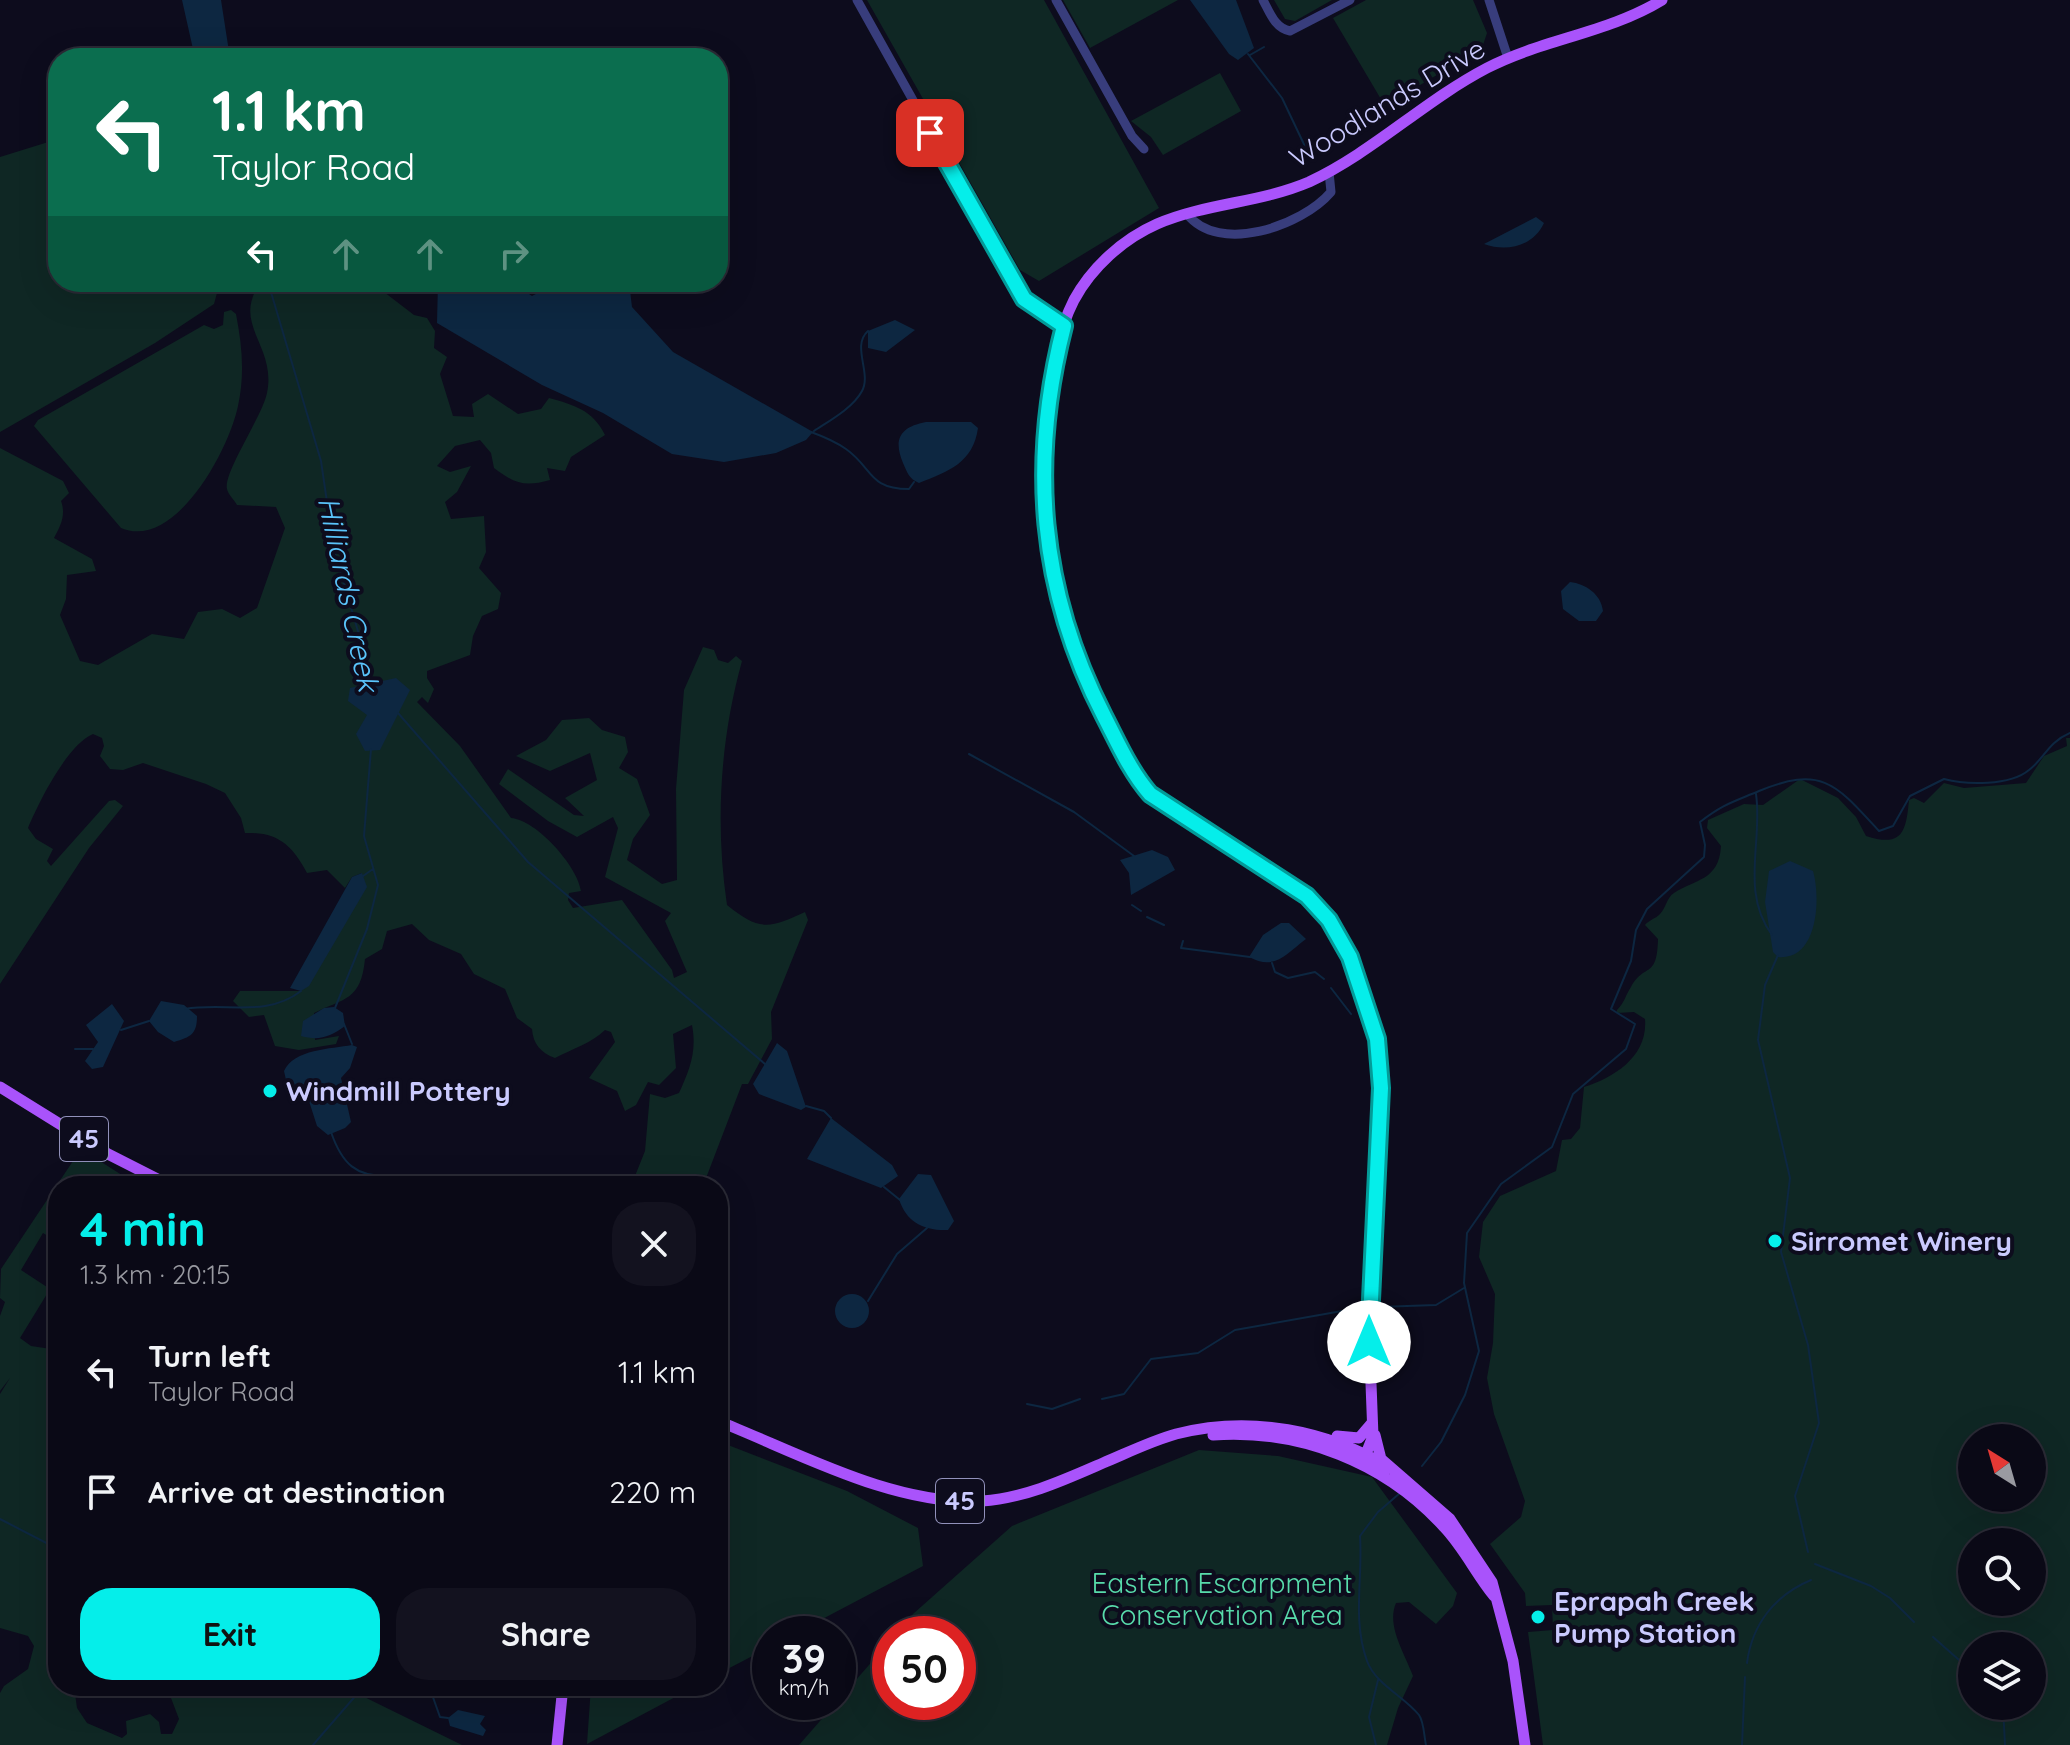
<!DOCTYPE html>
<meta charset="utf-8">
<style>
body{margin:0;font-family:Quicksand,sans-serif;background:#13121f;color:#f1f3f6;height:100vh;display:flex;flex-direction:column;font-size:30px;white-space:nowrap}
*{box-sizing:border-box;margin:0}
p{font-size:26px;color:#999aa1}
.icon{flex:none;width:44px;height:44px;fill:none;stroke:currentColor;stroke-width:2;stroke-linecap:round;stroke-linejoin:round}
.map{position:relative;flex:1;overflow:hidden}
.side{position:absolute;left:48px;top:1176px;width:680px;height:520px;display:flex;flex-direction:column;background:#0a0916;border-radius:32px;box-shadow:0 8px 32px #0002,0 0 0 2px #2a2a35}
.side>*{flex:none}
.guide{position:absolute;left:48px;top:48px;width:680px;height:244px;border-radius:32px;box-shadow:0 8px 32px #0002,0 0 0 2px #2a2a35;background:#0b6e4f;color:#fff;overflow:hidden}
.needle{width:52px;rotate:323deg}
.controls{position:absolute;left:1958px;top:1424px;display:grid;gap:16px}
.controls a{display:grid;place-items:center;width:88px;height:88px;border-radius:50%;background:#0a0916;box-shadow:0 8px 32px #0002,0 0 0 2px #2a2a35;font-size:40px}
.speed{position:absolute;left:752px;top:1616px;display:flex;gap:16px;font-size:40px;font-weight:700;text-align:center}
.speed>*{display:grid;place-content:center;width:104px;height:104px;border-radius:50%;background:#0a0916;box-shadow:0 8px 32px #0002,0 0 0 2px #2a2a35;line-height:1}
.speed small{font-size:20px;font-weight:400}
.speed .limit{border:12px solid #d22;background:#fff;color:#111}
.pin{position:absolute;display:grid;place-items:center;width:68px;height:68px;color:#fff;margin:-34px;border-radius:16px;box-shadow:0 4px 12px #0006}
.me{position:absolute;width:88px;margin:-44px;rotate:0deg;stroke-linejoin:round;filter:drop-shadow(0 0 6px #0008)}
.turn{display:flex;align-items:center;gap:28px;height:168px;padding:0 32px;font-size:36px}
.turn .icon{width:104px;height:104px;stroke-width:2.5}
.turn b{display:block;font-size:56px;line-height:68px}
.lanes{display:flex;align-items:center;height:76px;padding:0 32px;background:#0003;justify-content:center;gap:40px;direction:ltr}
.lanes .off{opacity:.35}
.round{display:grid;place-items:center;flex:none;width:84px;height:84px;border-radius:32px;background:#13121f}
.summary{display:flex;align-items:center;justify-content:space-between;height:136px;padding:0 32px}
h1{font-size:48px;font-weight:700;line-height:60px;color:#05eeea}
.primary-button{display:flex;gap:16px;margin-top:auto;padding:16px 32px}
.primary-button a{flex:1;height:92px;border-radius:32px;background:#05eeea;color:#111;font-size:32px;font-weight:700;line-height:92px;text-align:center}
.primary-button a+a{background:#13121f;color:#f1f3f6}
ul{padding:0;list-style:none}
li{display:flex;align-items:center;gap:24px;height:120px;padding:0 32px}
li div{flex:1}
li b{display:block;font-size:30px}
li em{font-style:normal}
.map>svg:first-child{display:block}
.green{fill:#0f2724;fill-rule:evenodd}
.water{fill:#0d2741}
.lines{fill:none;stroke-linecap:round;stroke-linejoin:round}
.stream{stroke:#0d2741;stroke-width:2}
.minor{stroke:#383d7c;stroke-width:9}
.major{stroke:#a953fb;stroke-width:11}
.route-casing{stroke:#039b98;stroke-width:20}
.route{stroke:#05eeea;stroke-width:14}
.poi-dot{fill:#05eeea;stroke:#0d0c1d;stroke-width:3}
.labels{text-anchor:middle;stroke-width:8;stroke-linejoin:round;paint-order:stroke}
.shield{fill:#0d0c1d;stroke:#9191ba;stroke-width:2}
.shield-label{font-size:26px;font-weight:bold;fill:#cacafe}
.street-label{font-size:28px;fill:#cacafe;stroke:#0d0c1d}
.poi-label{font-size:28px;font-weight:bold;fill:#cacafe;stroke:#0d0c1d;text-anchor:start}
.park-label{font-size:28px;fill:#58dbab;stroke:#0d0c1d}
.water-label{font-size:30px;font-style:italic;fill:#5ac4fb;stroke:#0d0c1d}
</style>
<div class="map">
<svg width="2070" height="1745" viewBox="0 0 2070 1745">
<rect width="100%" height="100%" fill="#0d0c1d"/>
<path class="green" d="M867,0H1044L1159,208L1039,281L1020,270Z
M1063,0H1178L1090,48Z
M1274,0H1332L1295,21L1285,19Z
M1366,0H1473L1487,33L1482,48L1385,106L1333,18Z
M1220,73L1241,111L1163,155L1151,137L1131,121Z
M58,139V282H220L214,304L155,343L0,432V157Z
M261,282H371L414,315L427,318L435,331L434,348L447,357L440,374L453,416L474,417L472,404L488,394L518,414L541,409L549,398C574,405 593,410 605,435L571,457L565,471L547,468L550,480C525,487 515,484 494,468L491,453L480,440L455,446L437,466L450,472L471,466L457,492L445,502L451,519L484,516L486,552L479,568L501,593L498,609L482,616L473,636L470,655L427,671V678L434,689L428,703L422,697L417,702L460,746L511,818C537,820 578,867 581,891L569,893L568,900L573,908L622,900L672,970L674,978L687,972L665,921L671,913L605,877L618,828L613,817L577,837L548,821L499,784L508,769L574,815L584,816L565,798L597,780L590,753L550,771L516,756L546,740L562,720L589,718L602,730L625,737L628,752L619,768L637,779L650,815L633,839L627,860L662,884L677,880L676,789L684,690L703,647L714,650L718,660L728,663L736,656L742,661C720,740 715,824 727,905C759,931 769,929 805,912L808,920L771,1012L772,1039L748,1084H742L703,1186H631L645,1151L650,1094L665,1098L679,1093C690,1069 697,1051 692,1025L673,1034L676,1068L659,1085L648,1082L636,1105L625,1111L617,1091L589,1078L615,1042L611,1032L605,1030C592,1043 572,1049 555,1058C541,1053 533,1044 532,1029L517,1018L505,989L474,974L461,954L429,940L412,924L387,931L382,949L365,959C361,1001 344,998 314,1013L315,1040L339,1036L336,1044L299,1050L275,1046L264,1015L249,1017L233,1001L240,991H301L362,873L352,877L345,888L327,870L307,873C292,845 278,832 245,833L241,818L225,793L206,784L143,763L123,770L110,769L100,756L104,746L102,738L93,734C67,745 39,802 28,828L36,839L53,849L47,861L51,866L109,801L115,800L123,806L89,848L0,984V448L63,481L69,493L61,501C66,515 61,525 54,538L92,559L96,571L67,575L66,599L60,615L80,661L98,665L152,634L184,639L198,612L222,609L240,618L257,608L285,528L276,507L237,505C234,500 228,494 227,489C223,473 262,417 267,393C277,345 230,324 261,282Z
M231,310L236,314C242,345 245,374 238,406C229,450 175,551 121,528L34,426L38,420L204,325L214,329L223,325L224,312Z
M2066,738H2070V1745H1543L1528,1632L1553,1630L1552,1605L1526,1606L1525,1593L1490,1544L1521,1517L1525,1501L1494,1414L1487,1378L1493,1343L1495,1294L1479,1257L1483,1222L1500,1196L1556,1171L1562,1140L1571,1139L1580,1128L1584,1087C1615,1077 1648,1056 1645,1019L1634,1012L1617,1013V1010C1625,1002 1625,996 1631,987C1645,962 1657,980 1658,939L1645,925C1649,920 1655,919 1660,914C1666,908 1667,897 1674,893C1695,879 1719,881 1721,846L1707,828L1708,820L1744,804L1763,805L1800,779L1838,798L1856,817L1866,836C1903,848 1906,831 1909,800L1914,798L1924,803L1944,783L1964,788L2026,783L2044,756L2067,746ZM1972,1438H2032V1498H1972ZM1972,1542H2032V1602H1972ZM1972,1646H2032V1706H1972Z
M81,1149L128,1179L124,1185C101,1175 82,1186 58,1186L56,1224L48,1236L43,1233L21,1270L50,1289L20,1338L31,1346L58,1350V1686H74L77,1708L87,1723L122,1738L127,1734L126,1721L150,1714L159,1722L161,1734H172L179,1719L171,1698L175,1686H342L462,1745H0V1693L4,1686L28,1669L34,1646L28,1636L0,1628V1394L10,1378L0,1391V1316L5,1302L0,1298L1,1269Z
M728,1445L847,1491L918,1528L923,1566L794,1634H770V1647L718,1674V1450Z
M1199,1450L1278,1456L1372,1477L1457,1593L1453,1606L1436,1624L1409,1602L1396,1603C1386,1626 1405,1654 1413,1676L1398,1708L1387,1745H799L890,1641V1702H958V1634H896L913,1614L1012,1526Z
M591,1686H696L587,1744Z"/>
<path class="water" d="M182,0H221L230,58H195Z
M1190,0H1236L1254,48L1238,60L1229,54Z
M1536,217L1544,223C1533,247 1506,252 1484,244Z
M438,282H511L532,296L559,282H629L632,307L673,352L813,432L806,440L776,453L724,462L672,454L603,413L542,385L437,323Z
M895,320L915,330L886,352L868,348V331Z
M926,422H971L978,428C973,463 949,471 919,483C909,479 907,472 903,463C893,439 900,427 926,422Z
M1570,582C1586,584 1601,594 1603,611L1596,621H1579L1563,609L1561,591Z
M396,678L410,690L380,750L365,751L356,734L367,715L348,701L350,688Z
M1152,850L1168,857L1175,870L1131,895L1129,873L1120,860Z
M1790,861L1813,871C1821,898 1818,961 1778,957L1773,952L1765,902L1769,871Z
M362,873L367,887L309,986L301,991L290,988L352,877Z
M1281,923H1289L1306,939C1286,954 1275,971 1249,957L1263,935Z
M161,1001L184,1005L197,1016C197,1034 191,1037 174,1042L158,1032L149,1021Z
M112,1004L124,1021L103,1067L92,1069L85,1061L98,1042L86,1025Z
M334,1007L343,1013L345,1026C330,1037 319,1041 301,1036L303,1021L324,1008Z
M777,1043L787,1051L806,1107L801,1110L759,1094L753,1084Z
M352,1045L357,1047L350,1068L341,1078L351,1122L345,1128L328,1135L317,1126L308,1098L286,1080L284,1071C294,1049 331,1049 352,1045Z
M831,1118L892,1165L898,1176L881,1188L807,1159Z
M918,1174L931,1175L954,1221L948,1230C924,1231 906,1222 899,1199Z
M835 1311a17 17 0 1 1 34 0a17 17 0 1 1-34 0Z
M458,1710L485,1716L480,1724L486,1730L483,1736L450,1726L448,1718Z"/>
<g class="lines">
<path class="stream" d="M1248,54L1282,98L1311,159
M1250,55L1264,47
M268,282L321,461L334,550L373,682
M814,431C829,421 853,408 862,391C872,373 851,346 868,331
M811,432C822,436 836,442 846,449C873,468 868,489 909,489L914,482
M398,713L528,862L765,1064
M969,754L1074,812L1134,856
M1756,794C1763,841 1740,892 1772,935
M363,876L373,869
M1132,905L1141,911
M1147,917L1164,925
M1183,941L1181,948L1250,957
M1778,955L1765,985L1758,1040L1790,1178L1781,1252L1808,1345L1819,1423L1795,1496L1808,1552
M1272,963L1275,972L1288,978L1315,972L1324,979
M1331,988L1351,1014
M335,1008L367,929L378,885L364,836L371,749
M185,1009C225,1002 266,1018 301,991
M344,1024L352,1044
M121,1030L149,1021
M75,1049H93
M806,1106L824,1111L831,1118
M331,1132C342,1164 356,1177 389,1176L396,1186
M884,1187L900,1200
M868,1301L897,1254L927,1228
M1378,1307L1436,1305L1464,1288
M1102,1399L1124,1394L1151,1359L1198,1353L1235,1330L1359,1308
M1027,1404L1052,1409L1080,1399
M1422,1466L1441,1442L1465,1395L1479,1351L1464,1283L1467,1233L1501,1184L1552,1147L1573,1094L1626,1049L1635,1024L1611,1009L1631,961L1636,930L1647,909L1704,857L1705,845L1700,822C1723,804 1733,802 1759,791C1822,765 1836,784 1879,831L1893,826L1910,796L1944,779C1966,785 2010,786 2029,770C2046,757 2047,743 2070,733
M1400,1493L1378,1512L1360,1536C1363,1579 1352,1619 1367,1661C1376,1685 1404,1696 1419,1715C1424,1722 1424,1736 1426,1745
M0,1519L58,1549
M1815,1564L1871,1586L1890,1598L1914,1622
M1933,1637L1967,1667
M1747,1663C1752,1624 1775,1595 1811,1580
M429,1686L440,1717L448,1718
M2003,1706L2005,1745
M313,1745L364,1686
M1376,1745L1369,1717L1378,1680
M1742,1745L1745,1677"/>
<path class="minor" d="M857,0L1024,299L1064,326
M1056,0L1132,136L1144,149
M1263,0C1270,13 1275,28 1290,31L1350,0
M1489,0L1508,58
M1187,214C1219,255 1302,226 1331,192L1329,172"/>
<path class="major" d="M0,1087L108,1154L171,1186
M718,1421C799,1453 894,1506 982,1501C1025,1498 1064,1480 1103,1463C1127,1453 1151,1441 1176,1434C1251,1415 1327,1430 1392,1469
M1213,1435C1300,1429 1385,1462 1444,1527C1464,1548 1476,1574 1494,1596
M1375,1435L1381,1459L1450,1519L1492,1582L1513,1661L1525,1745
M1337,1436L1359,1438L1371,1424
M1350,1458L1364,1459L1373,1436L1368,1305L1381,1088L1377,1039L1350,957L1313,901L1150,794C1133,774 1122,751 1110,727C1073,656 1062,616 1049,538C1038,473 1043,361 1074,300C1092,267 1123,239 1157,224C1206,203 1260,203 1309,182C1373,152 1424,101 1487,68C1543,39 1608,33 1662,0
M557,1745L563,1686"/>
</g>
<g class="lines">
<defs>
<path id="route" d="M930,133L1024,299L1064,326C1029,462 1039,590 1104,716C1118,743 1130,771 1150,794L1307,896L1329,920L1350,957L1377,1039L1381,1088L1369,1342"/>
</defs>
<use href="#route" class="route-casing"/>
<use href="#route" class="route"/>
</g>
<g class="poi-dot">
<circle cx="270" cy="1091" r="8"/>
<circle cx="1775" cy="1241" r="8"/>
<circle cx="1538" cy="1617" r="8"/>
</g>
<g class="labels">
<g class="shield">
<rect x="60" y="1117" width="48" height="44" rx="6"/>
<rect x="936" y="1479" width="48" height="44" rx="6"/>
</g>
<g class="shield-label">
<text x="84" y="1148">45</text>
<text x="960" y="1510">45</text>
</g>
<g class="street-label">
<text transform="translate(1387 103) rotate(-31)" y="10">Woodlands Drive</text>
</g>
<g class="poi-label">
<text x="286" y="1101">Windmill Pottery</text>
<text x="1791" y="1251">Sirromet Winery</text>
<text x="1554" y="1611">Eprapah Creek<tspan x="1554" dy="32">Pump Station</tspan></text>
</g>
<g class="park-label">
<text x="1222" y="1593">Eastern Escarpment<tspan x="1222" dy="32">Conservation Area</tspan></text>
</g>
<g class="water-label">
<text transform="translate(348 594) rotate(78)" y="10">Hilliards Creek</text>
</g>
</g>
</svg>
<div class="controls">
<a><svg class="needle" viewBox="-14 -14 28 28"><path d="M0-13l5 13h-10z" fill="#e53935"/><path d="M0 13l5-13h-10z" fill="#999aa1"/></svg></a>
<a><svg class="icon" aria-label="search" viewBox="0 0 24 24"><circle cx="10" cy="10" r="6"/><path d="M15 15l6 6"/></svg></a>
<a><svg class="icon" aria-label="layers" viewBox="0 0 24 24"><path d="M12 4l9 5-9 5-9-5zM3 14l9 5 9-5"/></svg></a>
</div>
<div class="speed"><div>39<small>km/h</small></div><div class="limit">50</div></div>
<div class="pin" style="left:930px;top:133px;background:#d93025"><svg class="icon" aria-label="arrive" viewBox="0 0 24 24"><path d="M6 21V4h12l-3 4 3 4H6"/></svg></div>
<svg class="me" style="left:1369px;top:1342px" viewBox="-20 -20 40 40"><circle r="19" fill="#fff"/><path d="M0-13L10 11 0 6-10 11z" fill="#05eeea"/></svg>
<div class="guide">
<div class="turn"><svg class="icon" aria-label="left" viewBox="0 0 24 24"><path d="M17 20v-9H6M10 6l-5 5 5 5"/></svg><div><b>1.1 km</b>Taylor Road</div></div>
<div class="lanes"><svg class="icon" aria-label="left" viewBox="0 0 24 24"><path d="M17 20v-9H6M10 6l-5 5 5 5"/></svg><svg class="icon off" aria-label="ahead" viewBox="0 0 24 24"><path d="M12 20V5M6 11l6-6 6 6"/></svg><svg class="icon off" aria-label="ahead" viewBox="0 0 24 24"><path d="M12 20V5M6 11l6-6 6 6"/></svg><svg class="icon off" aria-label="right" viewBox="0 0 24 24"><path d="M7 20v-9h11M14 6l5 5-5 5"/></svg></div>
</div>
<section class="side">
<div class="summary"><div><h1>4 min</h1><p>1.3 km · 20:15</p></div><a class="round"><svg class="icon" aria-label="close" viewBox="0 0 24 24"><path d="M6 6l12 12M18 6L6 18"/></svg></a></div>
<ul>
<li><svg class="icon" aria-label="left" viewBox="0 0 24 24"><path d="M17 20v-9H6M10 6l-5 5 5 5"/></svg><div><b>Turn left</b><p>Taylor Road</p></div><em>1.1 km</em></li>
<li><svg class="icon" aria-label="arrive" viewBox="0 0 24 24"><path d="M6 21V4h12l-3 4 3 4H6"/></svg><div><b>Arrive at destination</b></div><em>220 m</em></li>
</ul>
<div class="primary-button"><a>Exit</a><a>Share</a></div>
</section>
</div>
